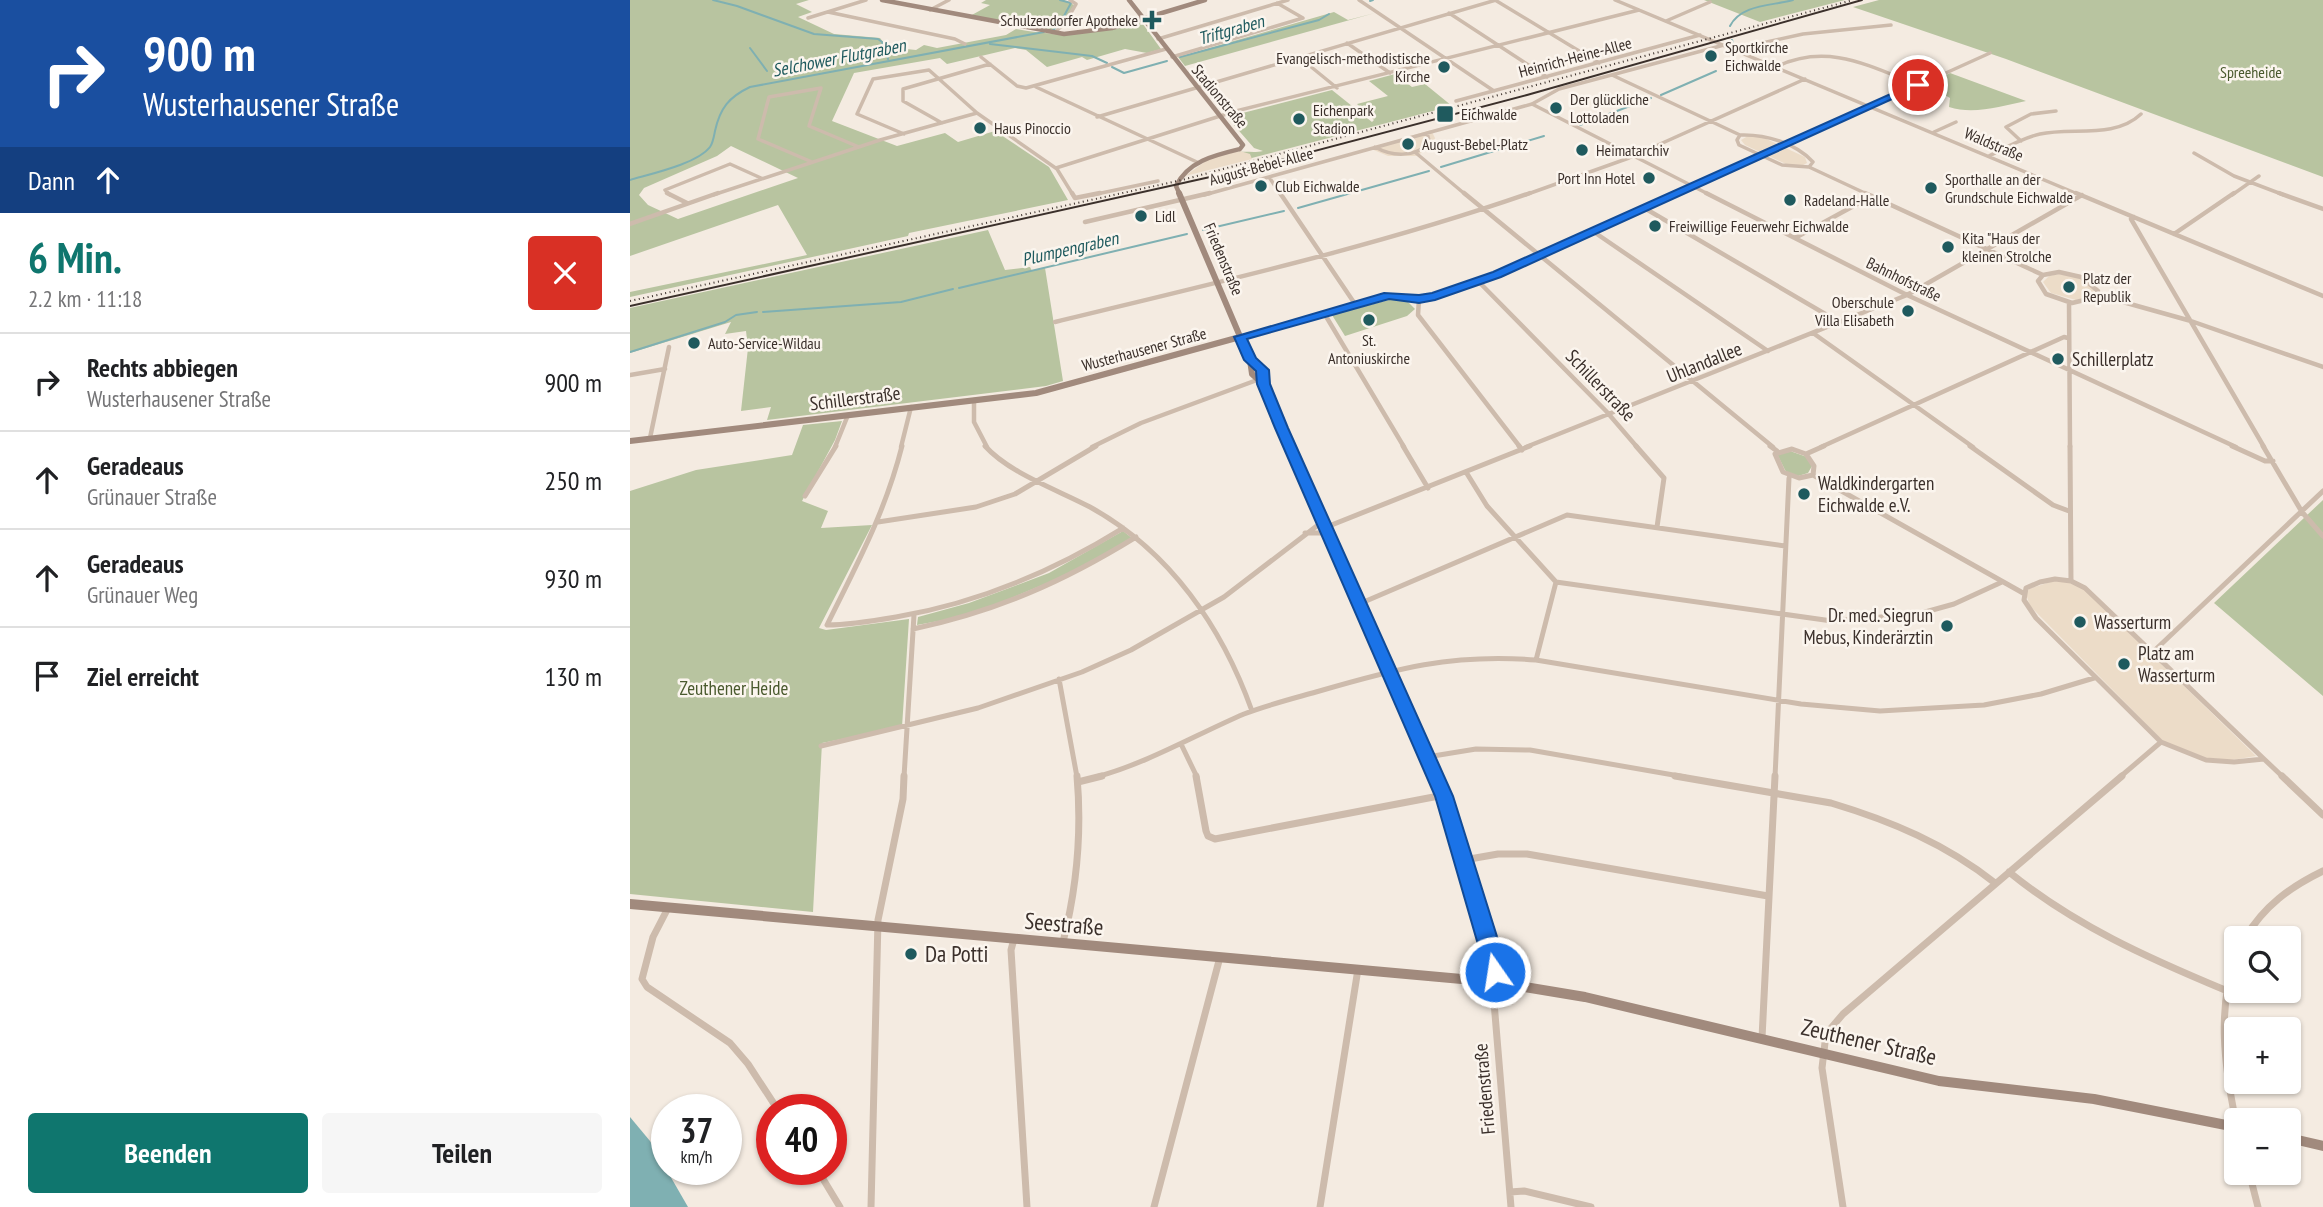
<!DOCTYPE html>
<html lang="de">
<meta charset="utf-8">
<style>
body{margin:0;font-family:"PT Sans Narrow",sans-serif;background:#f6f6f6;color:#202124;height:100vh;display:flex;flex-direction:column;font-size:26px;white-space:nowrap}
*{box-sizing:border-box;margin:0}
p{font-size:23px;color:#757577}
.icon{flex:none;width:38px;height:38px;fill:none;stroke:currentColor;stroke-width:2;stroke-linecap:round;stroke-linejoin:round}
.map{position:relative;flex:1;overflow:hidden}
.drawer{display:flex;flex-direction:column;background:#fff;width:630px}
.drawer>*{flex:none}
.hud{background:#1a4fa0;color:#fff;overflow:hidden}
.fabs{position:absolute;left:1594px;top:926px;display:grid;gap:14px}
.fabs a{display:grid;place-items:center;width:77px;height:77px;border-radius:7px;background:#fff;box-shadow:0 2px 5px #0004;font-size:35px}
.speed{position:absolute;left:21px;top:1094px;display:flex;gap:14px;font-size:35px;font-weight:700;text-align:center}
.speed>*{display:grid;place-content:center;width:91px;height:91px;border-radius:50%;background:#fff;box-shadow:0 2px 5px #0004;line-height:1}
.speed small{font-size:18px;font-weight:400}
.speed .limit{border:10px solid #d22;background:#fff;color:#111}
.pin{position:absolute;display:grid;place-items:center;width:60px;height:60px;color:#fff;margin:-30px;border:4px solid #fff;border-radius:50%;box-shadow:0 2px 7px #0007}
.me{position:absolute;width:77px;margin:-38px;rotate:347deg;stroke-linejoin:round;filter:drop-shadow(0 0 5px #0008)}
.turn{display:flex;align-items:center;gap:24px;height:147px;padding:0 28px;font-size:32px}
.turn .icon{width:91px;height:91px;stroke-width:2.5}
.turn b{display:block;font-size:49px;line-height:60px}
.then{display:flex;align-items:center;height:66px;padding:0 28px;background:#0003;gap:14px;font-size:26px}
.round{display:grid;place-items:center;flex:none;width:74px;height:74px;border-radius:7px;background:#f6f6f6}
.head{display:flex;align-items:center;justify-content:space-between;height:119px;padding:0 28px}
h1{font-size:42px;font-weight:600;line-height:52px;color:#0f766e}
.primary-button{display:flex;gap:14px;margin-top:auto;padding:14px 28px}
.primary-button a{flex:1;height:80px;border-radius:7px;background:#0f766e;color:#fff;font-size:28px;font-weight:600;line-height:80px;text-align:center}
.primary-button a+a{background:#f6f6f6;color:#202124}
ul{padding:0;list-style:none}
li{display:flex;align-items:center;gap:21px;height:98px;padding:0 28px;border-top:2px solid #e0e0e0}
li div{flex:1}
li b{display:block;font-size:26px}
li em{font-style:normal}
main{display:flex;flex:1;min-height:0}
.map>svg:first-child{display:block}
.green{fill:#b8c4a0;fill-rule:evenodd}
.plaza{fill:#ecdcc8}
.water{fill:#7fb0b2}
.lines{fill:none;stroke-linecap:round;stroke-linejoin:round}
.stream{stroke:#7fb0b2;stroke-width:2}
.street-far3{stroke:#cdbbac;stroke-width:3.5}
.street-far2{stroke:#cdbbac;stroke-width:4.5}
.street-far1{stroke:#cdbbac;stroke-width:5}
.street{stroke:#cdbbac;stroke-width:7}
.secondary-far3{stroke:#a18a7d;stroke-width:4.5}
.secondary-far2{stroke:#a18a7d;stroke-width:6}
.secondary-far1{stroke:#a18a7d;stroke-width:8}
.secondary{stroke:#a18a7d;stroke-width:10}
.tram{stroke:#3b302b;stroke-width:2}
.rail{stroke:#3b302b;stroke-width:2;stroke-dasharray:1 3.5;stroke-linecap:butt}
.route{fill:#1a73e8;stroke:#114b97;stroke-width:2}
.poi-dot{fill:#1f5a5e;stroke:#fbf5ee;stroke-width:2.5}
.labels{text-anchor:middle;stroke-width:5;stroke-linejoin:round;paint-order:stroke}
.far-poi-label{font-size:16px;fill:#3b302b;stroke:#fbf5ee;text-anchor:start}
.far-street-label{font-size:16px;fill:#3b302b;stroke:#fbf5ee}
.far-park-label{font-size:16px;fill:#4a5a2e;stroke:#fbf5ee}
.far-water-label{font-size:18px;font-style:italic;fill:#1f5a5e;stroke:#fbf5ee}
.poi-label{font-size:19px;fill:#3b302b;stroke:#fbf5ee;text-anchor:start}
.street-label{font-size:19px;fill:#3b302b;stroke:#fbf5ee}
.park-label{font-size:19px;fill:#4a5a2e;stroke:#fbf5ee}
.near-street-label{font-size:23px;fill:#3b302b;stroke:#fbf5ee}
.near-poi-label{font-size:23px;fill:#3b302b;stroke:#fbf5ee;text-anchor:start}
</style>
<main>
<section class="drawer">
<div class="hud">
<div class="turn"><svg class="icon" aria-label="right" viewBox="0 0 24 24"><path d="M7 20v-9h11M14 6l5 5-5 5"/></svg><div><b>900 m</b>Wusterhausener Straße</div></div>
<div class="then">Dann<svg class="icon" aria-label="ahead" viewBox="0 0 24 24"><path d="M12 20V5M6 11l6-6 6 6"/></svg></div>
</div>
<div class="head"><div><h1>6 Min.</h1><p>2.2 km · 11:18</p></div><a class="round" style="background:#d93025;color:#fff"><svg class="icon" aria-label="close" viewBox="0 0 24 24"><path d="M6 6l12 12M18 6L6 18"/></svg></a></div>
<ul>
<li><svg class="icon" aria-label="right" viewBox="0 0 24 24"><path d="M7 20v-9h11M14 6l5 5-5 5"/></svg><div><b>Rechts abbiegen</b><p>Wusterhausener Straße</p></div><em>900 m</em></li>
<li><svg class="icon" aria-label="ahead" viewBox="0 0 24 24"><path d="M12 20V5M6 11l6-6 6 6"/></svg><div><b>Geradeaus</b><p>Grünauer Straße</p></div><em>250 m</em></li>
<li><svg class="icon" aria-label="ahead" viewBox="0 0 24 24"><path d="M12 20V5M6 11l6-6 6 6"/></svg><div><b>Geradeaus</b><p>Grünauer Weg</p></div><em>930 m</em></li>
<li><svg class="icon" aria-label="arrive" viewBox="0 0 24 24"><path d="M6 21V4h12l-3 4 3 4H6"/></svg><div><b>Ziel erreicht</b></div><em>130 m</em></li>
</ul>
<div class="primary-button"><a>Beenden</a><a>Teilen</a></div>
</section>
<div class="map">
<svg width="1693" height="1207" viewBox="0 0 1693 1207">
<rect width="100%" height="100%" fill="#f4ebe1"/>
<path class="green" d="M0,0H179L166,4L182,12L168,17L204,34L250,38L257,47L286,50L294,45L307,48L376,35L386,29C430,38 467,34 510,20L531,49L517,53L495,49L457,60L452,57L417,67L396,50L385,48L317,64L310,58L224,73L202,121L267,146L315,133L328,142L365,131L419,167L438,200L279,233L278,236L0,297V292L177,255L148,205L0,256ZM101,146L168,178L48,219L18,205L9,195L14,188L87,156Z
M356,0H434L444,5L433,24L420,32L340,16L360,5L351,3Z
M1074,0H1215L1130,22Z
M1249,0H1693V177L1376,59L1223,7Z
M704,12L718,20L745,13L555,66L548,57Z
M1320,73L1396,101C1371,106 1344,115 1319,107L1320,98L1297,85Z
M765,74L782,87L795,84L822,106L560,174C574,165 592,154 609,152C617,151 624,153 633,151L624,148L597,117L702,90L742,122L744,120L727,104L758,96L739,81Z
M358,230L375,270L400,267L402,271L415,268L433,381L416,386L137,420L141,407L111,411L118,348L116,331L95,334L101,322L0,353V308Z
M762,299L777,301L785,309L777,316L715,336L702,315Z
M212,421L205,440L172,501L198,511L191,528L242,525L189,628L196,630L279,619L272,727L192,743L183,912L0,894V491L66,470L162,455L173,425Z
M1160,451L1177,457L1182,466L1178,473L1168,476L1156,472L1147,454Z
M1693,500V696L1584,603Z
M493,531L502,538L453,568L341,615L287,625L288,617L339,603L419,573Z"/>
<path class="plaza" d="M801,130L805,138L803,146L786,156H758L739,148Z
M1118,136L1132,137L1175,157L1177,163L1171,166L1158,165L1115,145L1111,140Z
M610,151L620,154L622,159L555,176L580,158Z
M1429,274L1450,278L1464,290L1462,296L1446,300L1421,293L1413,282L1419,276Z
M1423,581L1441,582L1455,590L1626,756L1602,760L1576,758L1533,741L1400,606L1396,594L1399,589Z"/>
<path class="water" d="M0,1117L20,1141L58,1207H0Z"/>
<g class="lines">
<path class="stream" d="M83,0L107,6L184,34L248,39L252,42L258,59
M740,1L743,0
M1100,26C1111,4 1142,6 1163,0
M423,30L428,27L441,3L430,0
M1102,40L1104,46
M360,44L462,56L477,63
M120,48L137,71
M550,57L689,20L699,14
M482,67L494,73L537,61
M1031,95L1086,71
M950,125L1021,98
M811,167L914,136
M0,180C20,174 67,164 80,147C83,143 84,136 85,131C90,108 99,97 120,87L414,32
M668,208L799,171
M573,230L654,211
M329,288L557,234
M133,312L271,302L323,289
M0,352L95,322L106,315L127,312"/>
<path class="street-far3" d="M729,0L864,91
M865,0L969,63
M985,0L1450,195
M300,10L319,0
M198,12L325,39L335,44
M819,13L917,77
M178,18L236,0
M1036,21L1080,2
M424,33L435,23L446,4L440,0
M528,39L658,0
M717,43L760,73
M1105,49L1173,34L1261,25
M351,57L387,86L396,88L536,49
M542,57L673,18L647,3
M669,57L707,88
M1146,67C1197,42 1239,66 1288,85
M982,75L1110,135C1135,134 1166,143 1183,162L1179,167
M406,87L569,163
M826,101L1070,35
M902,104L1080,195
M347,113L427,169L443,195
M467,117L866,0
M312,123L273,101V89L360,64
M1304,132L1326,122
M274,134L227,114L243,79L299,70L347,113
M1110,135L1107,140L1109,145L1152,165L1179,167L1239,195
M1391,141L1376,127L1401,114L1426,111
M745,147C763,157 783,157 800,144L797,133
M786,153L836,195
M1564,153L1604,176L1654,195
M1359,156C1375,148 1392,138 1410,134C1442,127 1485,139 1511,114
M182,162L128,139L139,97L191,88L179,126L229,147
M426,168L606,111L1009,10
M639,177L651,195
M40,195L35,190L100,164L131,178
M83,195L250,140L347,113
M462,195L528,181
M574,195L902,104L929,89L1094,45
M895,195L999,158L1175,79
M1046,195L1360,53
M1602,195L1629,176"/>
<path class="street-far2" d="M37,193L57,203
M442,193L445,198L470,193
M650,193L725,304
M834,193L1143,447
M1076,193L1277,295L1606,447
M1235,193L1413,275
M1446,193L1693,296
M1649,193L1693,209
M1016,209L1209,322
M1504,217L1501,219L1634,447
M455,222L580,193
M0,224L88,193
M964,232L1138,351
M1544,234L1604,193
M1165,238L1242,196
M1429,272L1451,277L1468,291L1467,297L1442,303L1416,294L1408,281L1413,275Z
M848,281L976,411L1007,447
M1468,295L1561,321L1693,367
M789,299L788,315L890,447
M1439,303L1440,447
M694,313L774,447
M425,322C584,283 745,247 900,193
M1183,333L1343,447
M610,337L754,296L792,298L821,292L867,275L1049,193
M0,375L35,369
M344,400V422L357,447
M20,438L39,347
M205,447L218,415
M271,447L281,407
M462,447L511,423L627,380
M896,447L1277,295L1452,195
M1191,447L1434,337L1438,338"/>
<path class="street-far1" d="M272,446C255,513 227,564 197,625C220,625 243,621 266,617C348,603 422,572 493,528
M355,446C379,473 428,490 460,507C540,551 592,627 622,711
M773,446L798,488
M889,446L892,450
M1006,446L1034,478L1027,527
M1140,446L1147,451
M1340,446L1423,505L1439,511
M1440,446L1441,581
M1602,446L1635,461H1643
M1633,446L1672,512L1693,536
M1162,449L1176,454L1184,466L1183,475L1169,478L1153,472L1145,454Z
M1176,454L1194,446
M836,472L857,506L926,582
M1183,475L1393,593
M175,496L206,446
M248,522L346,507L385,494L466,446
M694,528L900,446
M675,533H697
M1425,579L1441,581L1455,588L1634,759L1604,762L1576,760L1531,742L1406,618L1394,600L1396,588L1410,582Z
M926,582L1202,621L1288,614L1324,604L1372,582
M729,604L937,515L1155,546
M283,629C367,611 433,582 506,537
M1524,651L1693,491
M906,660L926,582
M429,679L447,777
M551,744L567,777
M191,746L348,708L452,672L501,650L594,597L692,522
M797,757L846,749L900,750L1055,777
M1634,759L1653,777
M274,777L284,615
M466,777C518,763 565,735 614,714C637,705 661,699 686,692C765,669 822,653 906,660L1171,704L1250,711L1354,705L1411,694L1464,678
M1145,777L1159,478
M1490,777L1531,742"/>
<path class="street" d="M566,776L576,831L578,836L585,839L814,795
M1045,776L1201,803C1261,821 1316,844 1365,883
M1652,776L1693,815
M448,782L472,776
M834,860L868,854H897L1138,896
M1379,872C1444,925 1518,958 1595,990
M38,908L23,937L12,979L17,987L100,1043L118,1064L148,1110
M1615,938C1634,906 1660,887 1693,871
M384,939L381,950L397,1207
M433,942C447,887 452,833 447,776
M1606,953C1587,1010 1594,1065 1606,1122
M865,982L863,990L881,1207
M1132,1038L1145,776
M187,1169L210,1207
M1619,1172L1628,1207
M880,1192L894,1191L961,1207
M241,1207L248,920L273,799L274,776
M524,1207L590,957
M690,1207L728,969
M1213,1207L1192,1068L1196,1034L1213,1014L1492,776"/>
<path class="secondary-far3" d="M252,0L434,34L482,28L575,0
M499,0L613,145L610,149C585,155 558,161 546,186L550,195"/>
<path class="secondary-far2" d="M549,193L620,360L622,374L633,384
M620,360L632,370L633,384L660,447
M0,441L406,393L610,337"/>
<path class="secondary-far1" d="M659,446L806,777"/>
<path class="secondary" d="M805,776L814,795L864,959L865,982
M0,904L865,982L955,997L1309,1081L1464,1099L1606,1127
M1659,1138L1693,1146"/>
<path class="tram" d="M0,306L616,169L897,95L1232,0"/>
<path class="rail" d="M0,301L552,180L1223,0"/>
</g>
<path class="route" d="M1285,83L1293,85L871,277L805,300L789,303L759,299L617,339L626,358L639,370L640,384L658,428L823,796L874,959L875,972L872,979L865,982L858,979L805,796L645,428L627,384L626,371L614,360L604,337L754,293L789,295L802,293L863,272Z"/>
<g class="poi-dot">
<path d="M518.5 9.5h7v7h7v7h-7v7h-7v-7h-7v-7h7z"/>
<circle cx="1081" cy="56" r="7"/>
<circle cx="814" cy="67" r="7"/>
<circle cx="926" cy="108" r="7"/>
<rect x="806" y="105" width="18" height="18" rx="3.5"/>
<circle cx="669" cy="119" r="7"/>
<circle cx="350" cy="128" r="7"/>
<circle cx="778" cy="144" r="7"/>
<circle cx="952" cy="150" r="7"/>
<circle cx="1019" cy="178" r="7"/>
<circle cx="631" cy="186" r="7"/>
<circle cx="1301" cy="188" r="7"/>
<circle cx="1160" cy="200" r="7"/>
<circle cx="511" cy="216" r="7"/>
<circle cx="1025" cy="226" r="7"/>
<circle cx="1318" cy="247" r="7"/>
<circle cx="1439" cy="287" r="7"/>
<circle cx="1278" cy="311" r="7"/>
<circle cx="739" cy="320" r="7"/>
<circle cx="64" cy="343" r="7"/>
<circle cx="1428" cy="359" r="7"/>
<circle cx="1174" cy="494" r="7"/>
<circle cx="1450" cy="622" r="7"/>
<circle cx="1317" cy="626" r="7"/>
<circle cx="1494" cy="664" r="7"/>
<circle cx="281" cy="954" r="7"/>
</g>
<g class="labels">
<g class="far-poi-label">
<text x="508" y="26" text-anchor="end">Schulzendorfer Apotheke</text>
<text x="1095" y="53">Sportkirche<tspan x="1095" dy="18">Eichwalde</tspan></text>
<text x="800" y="64" text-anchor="end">Evangelisch-methodistische<tspan x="800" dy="18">Kirche</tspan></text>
<text x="940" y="105">Der glückliche<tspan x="940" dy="18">Lottoladen</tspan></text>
<text x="683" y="116">Eichenpark<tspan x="683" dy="18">Stadion</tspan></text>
<text x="831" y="120">Eichwalde</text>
<text x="364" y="134">Haus Pinoccio</text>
<text x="792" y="150">August-Bebel-Platz</text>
<text x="966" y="156">Heimatarchiv</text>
<text x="1005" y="184" text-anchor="end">Port Inn Hotel</text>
<text x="1315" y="185">Sporthalle an der<tspan x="1315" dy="18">Grundschule Eichwalde</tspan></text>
<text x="645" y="192">Club Eichwalde</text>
<text x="1174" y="206">Radeland-Halle</text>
<text x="525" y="222">Lidl</text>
<text x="1039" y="232">Freiwillige Feuerwehr Eichwalde</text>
<text x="1332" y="244">Kita "Haus der<tspan x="1332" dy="18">kleinen Strolche</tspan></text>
<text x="1453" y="284">Platz der<tspan x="1453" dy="18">Republik</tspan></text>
<text x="1264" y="308" text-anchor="end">Oberschule<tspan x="1264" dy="18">Villa Elisabeth</tspan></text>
<text x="739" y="346" text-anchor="middle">St.<tspan x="739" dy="18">Antoniuskirche</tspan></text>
<text x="78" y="349">Auto-Service-Wildau</text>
</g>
<g class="far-street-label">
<text transform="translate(945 57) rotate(-15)" y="6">Heinrich-Heine-Allee</text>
<text transform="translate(590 96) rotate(50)" y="6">Stadionstraße</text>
<text transform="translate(1364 144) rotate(23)" y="6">Waldstraße</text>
<text transform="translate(631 166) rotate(-15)" y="6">August-Bebel-Allee</text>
<text transform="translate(594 259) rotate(67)" y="6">Friedenstraße</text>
<text transform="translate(1274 279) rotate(26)" y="6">Bahnhofstraße</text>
<text transform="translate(514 349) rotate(-15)" y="6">Wusterhausener Straße</text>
</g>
<g class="far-park-label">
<text x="1621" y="78">Spreeheide</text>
</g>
<g class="far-water-label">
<text transform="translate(601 30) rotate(-16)" y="6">Triftgraben</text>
<text transform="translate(209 58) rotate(-11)" y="6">Selchower Flutgraben</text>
<text transform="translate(440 249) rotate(-13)" y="6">Plumpengraben</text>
</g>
<g class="poi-label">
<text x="1442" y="366">Schillerplatz</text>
<text x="1188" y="490">Waldkindergarten<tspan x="1188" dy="22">Eichwalde e.V.</tspan></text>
<text x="1303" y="622" text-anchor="end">Dr. med. Siegrun<tspan x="1303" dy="22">Mebus, Kinderärztin</tspan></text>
<text x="1464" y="629">Wasserturm</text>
<text x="1508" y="660">Platz am<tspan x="1508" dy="22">Wasserturm</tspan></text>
</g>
<g class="street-label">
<text transform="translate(1074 362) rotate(-22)" y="7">Uhlandallee</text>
<text transform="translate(971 385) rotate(46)" y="7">Schillerstraße</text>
<text transform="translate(225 398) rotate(-7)" y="7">Schillerstraße</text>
<text transform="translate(854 1089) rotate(-95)" y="7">Friedenstraße</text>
</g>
<g class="park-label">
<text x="104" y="695">Zeuthener Heide</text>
</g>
<g class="near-street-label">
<text transform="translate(434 924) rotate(5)" y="8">Seestraße</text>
<text transform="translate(1239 1042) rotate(13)" y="8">Zeuthener Straße</text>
</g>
<g class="near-poi-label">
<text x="295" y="962">Da Potti</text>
</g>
</g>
</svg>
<div class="fabs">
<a><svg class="icon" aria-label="search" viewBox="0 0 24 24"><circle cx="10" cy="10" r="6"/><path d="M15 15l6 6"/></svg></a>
<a>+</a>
<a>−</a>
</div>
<div class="speed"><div>37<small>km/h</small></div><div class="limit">40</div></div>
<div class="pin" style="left:1288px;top:85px;background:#d93025"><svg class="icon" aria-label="arrive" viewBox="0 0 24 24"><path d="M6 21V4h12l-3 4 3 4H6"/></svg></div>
<svg class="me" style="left:865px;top:972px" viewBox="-20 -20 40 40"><circle r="17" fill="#1a73e8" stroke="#fff" stroke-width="3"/><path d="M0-11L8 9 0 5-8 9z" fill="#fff"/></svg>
</div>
</main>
